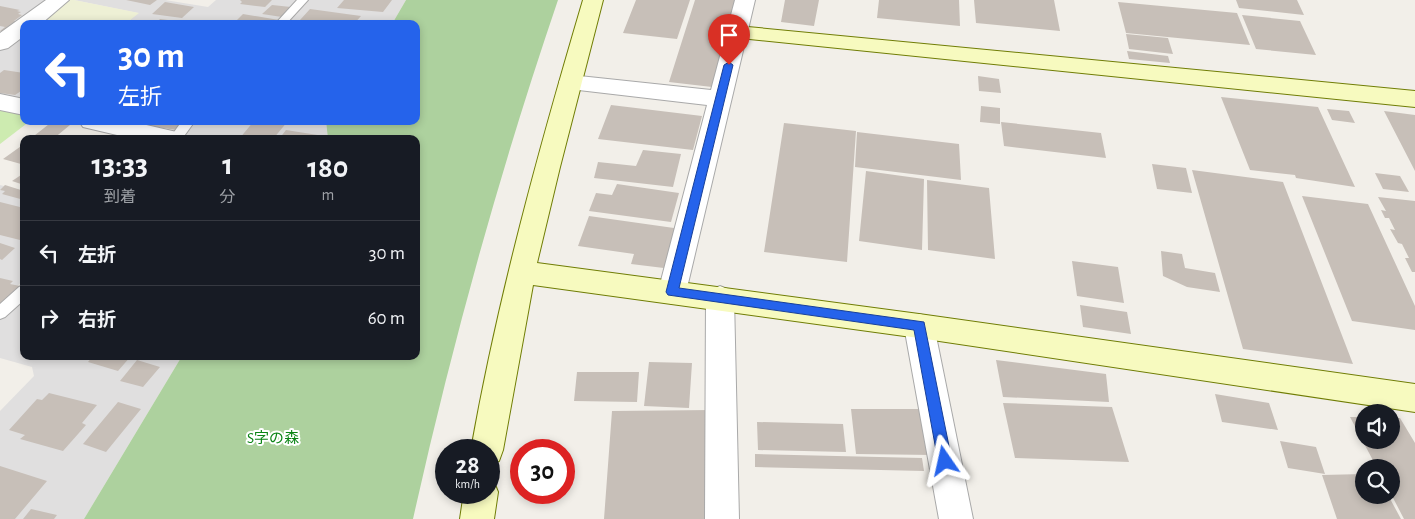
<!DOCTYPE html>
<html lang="ja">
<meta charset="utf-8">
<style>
body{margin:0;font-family:"Alegreya Sans","Noto Sans JP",sans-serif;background:#242831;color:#f1f3f6;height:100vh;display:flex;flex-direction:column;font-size:19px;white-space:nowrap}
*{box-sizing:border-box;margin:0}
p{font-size:16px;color:#9ea1a6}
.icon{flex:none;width:28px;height:28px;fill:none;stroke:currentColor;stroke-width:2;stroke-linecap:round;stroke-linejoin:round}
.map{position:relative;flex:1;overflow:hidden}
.details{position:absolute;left:20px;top:135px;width:400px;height:225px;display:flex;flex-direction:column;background:#171b24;border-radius:10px;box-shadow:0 2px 8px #0003}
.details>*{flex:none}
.top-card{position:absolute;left:20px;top:20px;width:400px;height:105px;border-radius:10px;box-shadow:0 2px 8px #0003;background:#2563eb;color:#fff;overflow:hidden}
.buttons{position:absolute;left:1355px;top:404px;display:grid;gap:10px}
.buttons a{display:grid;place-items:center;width:45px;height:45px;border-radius:50%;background:#171b24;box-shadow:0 2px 8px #0003;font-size:25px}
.speed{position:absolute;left:435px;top:439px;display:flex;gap:10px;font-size:25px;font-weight:700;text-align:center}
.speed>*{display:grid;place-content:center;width:65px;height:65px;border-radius:50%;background:#171b24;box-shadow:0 2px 8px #0003;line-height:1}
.speed small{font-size:12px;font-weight:400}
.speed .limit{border:8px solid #d22;background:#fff;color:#111}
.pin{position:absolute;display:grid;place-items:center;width:42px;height:42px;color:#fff;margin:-51px -21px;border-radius:50% 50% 50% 0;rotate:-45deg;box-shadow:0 0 5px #0007}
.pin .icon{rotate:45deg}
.me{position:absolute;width:55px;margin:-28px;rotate:349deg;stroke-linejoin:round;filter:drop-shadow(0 0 4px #0008)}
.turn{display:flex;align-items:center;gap:18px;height:105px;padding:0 15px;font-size:22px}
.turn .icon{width:65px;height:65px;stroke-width:2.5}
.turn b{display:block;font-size:35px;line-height:42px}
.eta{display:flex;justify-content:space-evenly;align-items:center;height:85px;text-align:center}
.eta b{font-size:30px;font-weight:700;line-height:35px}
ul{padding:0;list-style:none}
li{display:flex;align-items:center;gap:15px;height:65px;padding:0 15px;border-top:1px solid #363941}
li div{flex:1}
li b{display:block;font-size:19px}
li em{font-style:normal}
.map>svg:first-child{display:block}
.residential{fill:#e0dfdf}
.farmland{fill:#eef0d5}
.grass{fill:#cdebb0}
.forest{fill:#add19e}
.building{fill:#c7bfb8}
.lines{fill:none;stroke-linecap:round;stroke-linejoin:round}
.lane-casing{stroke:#a9a9a9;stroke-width:2}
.street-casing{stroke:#a9a9a9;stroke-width:2}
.secondary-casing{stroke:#707d05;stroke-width:2}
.lane{fill:#fff;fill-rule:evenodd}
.street{fill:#fff;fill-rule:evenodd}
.secondary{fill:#f7fabf;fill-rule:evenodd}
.route{fill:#2563eb;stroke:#184099}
.labels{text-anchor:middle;stroke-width:4;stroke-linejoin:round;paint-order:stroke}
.park-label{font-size:15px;fill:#0c8416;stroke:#fff}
</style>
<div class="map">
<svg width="1415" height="519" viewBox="0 0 1415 519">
<rect width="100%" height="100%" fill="#f2efe9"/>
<path class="residential" d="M0,0H53L8,32L0,31Z
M74,0H165L208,7L216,0H298L277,24H125L138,13Z
M306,0H406L392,24H284Z
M19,36L24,37V101L0,96V49Z
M197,121H326L328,139H181Z
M0,185L24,191V280L0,301Z
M24,292V356H182L84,519H0V411L34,376L32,367L0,358V315Z"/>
<path class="farmland" d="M67,0H74L139,13L125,24H35Z"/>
<path class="grass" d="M0,108L24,114V121H30L0,144Z"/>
<path class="forest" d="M406,0H558C500,170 452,344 413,519H84L182,356H416V139H328L326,121H416V24H392Z"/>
<path class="building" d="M126,0H157L150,5Z
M240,0H272L265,7L240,4L242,2Z
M344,0H392L383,12L337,8Z
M636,0H690L677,39L623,33Z
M695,0H735L712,87L669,82Z
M785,0H819L814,26L781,22Z
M879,0H959L960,26L877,18Z
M974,0H1054L1060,31L976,23Z
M1236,0H1297L1304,15L1239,8Z
M165,2L194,7L182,18L152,14Z
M1118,2L1237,13L1250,45L1126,33Z
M272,5L291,7L282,17L262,14Z
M0,6L20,10L17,11L21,12L18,14L22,15L14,21L24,23L12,33L0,31L5,27L0,26Z
M310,9L361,16L354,24H329L300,20Z
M243,14L279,20L275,24L235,22Z
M1242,15L1300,21L1316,55L1256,49Z
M160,19L176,21L172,24H155Z
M1126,34L1168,38L1173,54L1129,49Z
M1127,51L1168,56L1170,63L1129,59Z
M4,70L24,73V89L15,95L0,93V73Z
M978,76L999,79L1001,93L979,91Z
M1221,97L1318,107L1355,187L1296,178L1295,175L1250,170Z
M611,105L702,116L693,150L598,139Z
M981,106L1000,108V124L980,122Z
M1327,109L1349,111L1355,123L1332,120Z
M1384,111L1415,115V171Z
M53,121L70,125L53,139H30Z
M140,121H175L182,123L176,130L137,124Z
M254,121H288L273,139H239Z
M1001,122L1101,133L1106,158L1004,146Z
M784,123L856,131L847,262L764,252Z
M286,130L324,136L322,139H279Z
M857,132L959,144L961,180L855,167Z
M24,144V162L21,164L3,159Z
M643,150L681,154L673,187L594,178L598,162L636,166Z
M1152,164L1186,168L1192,193L1157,189Z
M1192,170L1283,182L1353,364L1243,349Z
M866,171L924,179L922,250L859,241Z
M24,173V185L12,181Z
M1375,173L1400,176L1409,192L1383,189Z
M927,180L989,188L995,259L928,250Z
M617,184L679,193L671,222L589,211L596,193L612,195Z
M5,185L24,191V200L2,194L5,191L0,190Z
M1302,196L1368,204L1415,306V330L1352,321Z
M1378,197L1415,201V272H1412L1405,258H1409L1402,244L1398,243L1390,229L1395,230L1389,218H1385L1381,210L1386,211Z
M0,202L24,208V241L0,235Z
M589,216L681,229L672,269L631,264L634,254L578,246Z
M0,243L15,248L2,260L0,259Z
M1161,251L1182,254L1185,268L1215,273L1220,292L1187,287L1163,276Z
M1072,261L1118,267L1124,303L1077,296Z
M0,278L13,281L10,284L20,286L0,305Z
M1080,305L1127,312L1131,334L1083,327Z
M93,356H131L118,371L88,362Z
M137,360L160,367L143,387L120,381Z
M996,360L1106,374L1109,402L1003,397Z
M649,362L692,363L689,408L644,406Z
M577,372H639L637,402L574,401Z
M49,393L97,405L82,423L86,425L63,451L20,439L25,435L9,430L37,399L42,400Z
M1215,394L1269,403L1278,430L1222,422Z
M118,402L141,409L106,452L83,444Z
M1003,403L1112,407L1129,462L1015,458Z
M851,409H924L933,455L856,454Z
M712,410L714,519H604L612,411Z
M1350,417H1364V440H1391V418H1400L1415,443V519H1404L1391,494V468H1377Z
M757,422L843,424L846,452L758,450Z
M1280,441L1316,447L1325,474L1288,468Z
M755,454L922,458L924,471L755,467Z
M0,466L47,481L15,519H0Z
M1364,474V495H1388L1401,519H1337L1322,475Z
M31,509L57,515L54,519H23Z"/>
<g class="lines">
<defs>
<path id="lane" d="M297,0H308L286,24H275Z
M182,121H195L182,139H169Z
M24,285V300L5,317L0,319V304L19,287Z"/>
<path id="street" d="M46,0H69L41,24H24V36L8,48L0,50V33Z
M735,0H755L686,292L682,300L672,304L662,300L658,292L707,105L570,89L562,87L559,82L562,77L570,75L711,90Z
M0,94L24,99V115L0,110Z
M79,121H129L181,133L184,139H134L83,127Z
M720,286L730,290L734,298L739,519H705L706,298L710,290Z
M919,314L929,317L934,326L973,519H939L904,326L909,317Z"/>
<path id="secondary" d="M583,0H603L560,167L537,263L919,314L1415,384V412L919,338L533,285L503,450L499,461L489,465V450H471C498,297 539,149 583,0Z
M737,26L1415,91V107L730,37L726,32L730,27Z
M489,479L493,480L498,492L494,519H460L464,492H489Z"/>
</defs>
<use href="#lane" class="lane-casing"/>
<use href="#street" class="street-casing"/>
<use href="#secondary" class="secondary-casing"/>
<use href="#lane" class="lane"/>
<use href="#street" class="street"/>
<use href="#secondary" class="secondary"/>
</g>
<path class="route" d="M729,62L733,65L679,288L924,322L952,461L950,466L945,468L940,466L938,461L914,330L668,295L666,292L724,65Z"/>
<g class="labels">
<g class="park-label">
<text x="273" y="443">S字の森</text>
</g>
</g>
</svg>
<div class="buttons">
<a><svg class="icon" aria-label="sound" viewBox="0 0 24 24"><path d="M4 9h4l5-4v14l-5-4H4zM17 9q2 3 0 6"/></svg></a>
<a><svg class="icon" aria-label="search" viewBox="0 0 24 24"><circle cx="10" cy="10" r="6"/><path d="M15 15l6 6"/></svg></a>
</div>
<div class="speed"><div>28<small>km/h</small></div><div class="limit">30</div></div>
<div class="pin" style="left:729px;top:65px;background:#d93025"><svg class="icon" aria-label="arrive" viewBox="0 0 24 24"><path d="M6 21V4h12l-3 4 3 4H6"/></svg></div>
<svg class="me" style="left:945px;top:461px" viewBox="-20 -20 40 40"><path d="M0-17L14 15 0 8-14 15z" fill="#2563eb" stroke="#fff" stroke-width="4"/></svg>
<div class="top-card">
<div class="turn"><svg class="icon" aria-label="left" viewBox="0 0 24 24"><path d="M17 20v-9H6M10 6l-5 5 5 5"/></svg><div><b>30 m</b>左折</div></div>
</div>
<section class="details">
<div class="eta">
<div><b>13:33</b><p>到着</p></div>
<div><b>1</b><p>分</p></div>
<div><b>180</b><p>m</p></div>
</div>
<ul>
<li><svg class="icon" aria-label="left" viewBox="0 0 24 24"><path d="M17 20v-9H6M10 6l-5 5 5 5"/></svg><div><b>左折</b></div><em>30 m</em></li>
<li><svg class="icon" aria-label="right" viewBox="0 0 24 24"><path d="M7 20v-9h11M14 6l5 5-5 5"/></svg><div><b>右折</b></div><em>60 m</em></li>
</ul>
</section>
</div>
